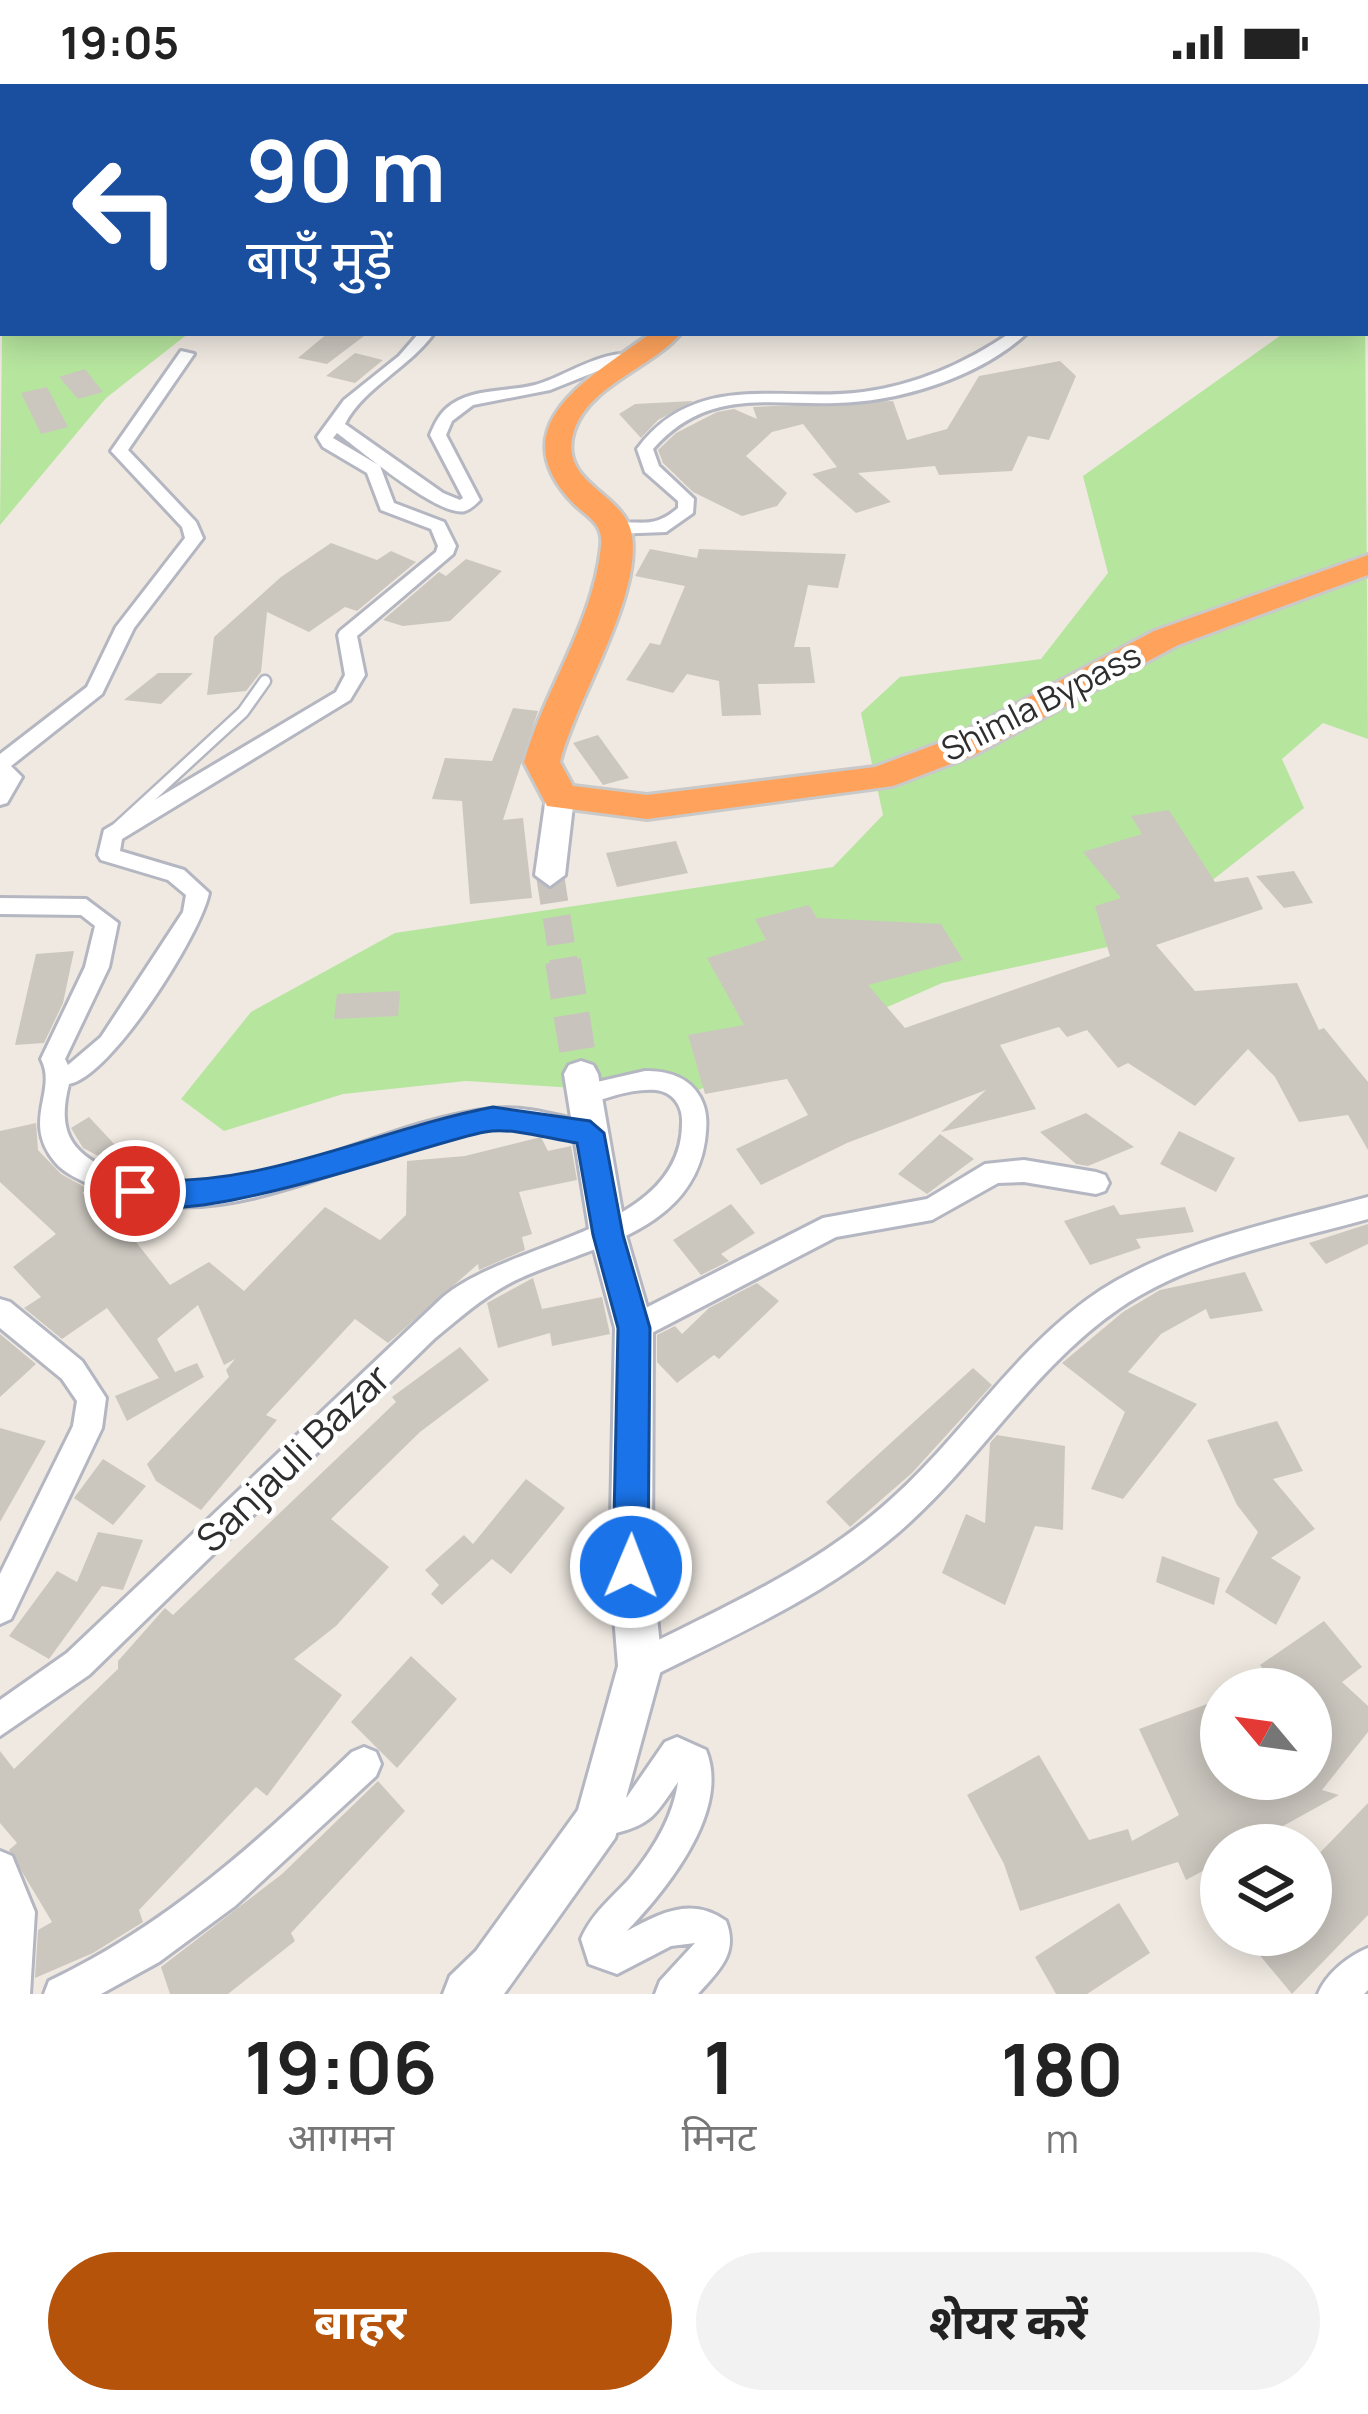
<!DOCTYPE html>
<html lang="hi">
<meta charset="utf-8">
<style>
body{margin:0;font-family:Manrope,"Noto Sans Devanagari",sans-serif;background:#f2f2f2;color:#222;height:100vh;display:flex;flex-direction:column;font-size:45px;white-space:nowrap}
*{box-sizing:border-box;margin:0}
p{font-size:39px;color:#767676}
.icon{flex:none;width:66px;height:66px;fill:none;stroke:currentColor;stroke-width:2;stroke-linecap:round;stroke-linejoin:round}
.map{position:relative;height:1910px;overflow:hidden}
.drawer{display:flex;flex-direction:column;background:#fff;flex:1}
.drawer>*{flex:none}
.hud{position:absolute;left:0px;top:0px;width:1368px;height:252px;box-shadow:0 6px 30px #0003;background:#1a4fa0;color:#fff;overflow:hidden}
.needle{width:78px;rotate:299deg}
.buttons{position:absolute;left:1200px;top:1584px;display:grid;gap:24px}
.buttons a{display:grid;place-items:center;width:132px;height:132px;border-radius:50%;background:#fff;box-shadow:0 6px 30px #0003;font-size:60px}
.pin{position:absolute;display:grid;place-items:center;width:102px;height:102px;color:#fff;margin:-51px;border:6px solid #fff;border-radius:50%;box-shadow:0 3px 12px #0007}
.me{position:absolute;width:132px;margin:-66px;rotate:1deg;stroke-linejoin:round;filter:drop-shadow(0 0 9px #0008)}
.turn{display:flex;align-items:center;gap:42px;height:252px;padding:0 48px;font-size:54px}
.turn .icon{width:156px;height:156px;stroke-width:2.5}
.turn b{display:block;font-size:84px;line-height:102px}
.eta{display:flex;justify-content:space-evenly;align-items:center;height:204px;text-align:center}
.eta b{font-size:72px;font-weight:700;line-height:84px}
.action{display:flex;gap:24px;margin-top:auto;padding:24px 48px}
.action a{flex:1;height:138px;border-radius:72px;background:#b45309;color:#fff;font-size:48px;font-weight:700;line-height:138px;text-align:center}
.action a+a{background:#f2f2f2;color:#222}
.status{display:flex;justify-content:space-between;align-items:center;height:84px;padding:0 60px;background:#fff;direction:ltr}
.status svg{height:33px;fill:currentColor}
.map>svg:first-child{display:block}
.green{fill:#b6e59e}
.building{fill:#cbc7bf}
.lines{fill:none;stroke-linecap:round;stroke-linejoin:round}
.secondary-tunnel-far1{stroke:#c8c4bd;stroke-width:28;stroke-dasharray:28 14;stroke-linecap:butt}
.secondary-tunnel{stroke:#c8c4bd;stroke-width:36;stroke-dasharray:36 18;stroke-linecap:butt}
.lane-casing{stroke:#b4b7c1;stroke-width:15}
.street-casing{stroke:#b4b7c1;stroke-width:6}
.secondary-casing{stroke:#b4b7c1;stroke-width:6}
.primary-casing{stroke:#c9c9c9;stroke-width:6}
.highway-casing{stroke:#c9c9c9;stroke-width:6}
.lane{stroke:#fff;stroke-width:10}
.street{fill:#fff;fill-rule:evenodd}
.secondary{fill:#fff;fill-rule:evenodd}
.primary{fill:#f2d163;fill-rule:evenodd}
.highway{fill:#ffa35c;fill-rule:evenodd}
.route{fill:#1a73e8;stroke:#114b97;stroke-width:3}
.labels{text-anchor:middle;stroke-width:9;stroke-linejoin:round;paint-order:stroke}
.street-label{font-size:33px;fill:#2e2e2e;stroke:#fff}
.near-street-label{font-size:39px;fill:#2e2e2e;stroke:#fff}
</style>
<div class="status"><b>19:05</b><svg viewBox="0 0 49 12"><path d="M0 12V9h3v3zM5 12V6h3v6zM10 12V3h3v9zM15 12V0h3v12zM26 1h20v11H26zM47 4h2v5h-2z"/></svg></div>
<div class="map">
<svg width="1368" height="1910" viewBox="0 0 1368 1910">
<rect width="100%" height="100%" fill="#efe9e1"/>
<path class="green" d="M3,155V249H189L106,314L0,441Z
M1365,229L1368,655L1323,639L1282,675L1304,724L1135,857L942,899L687,1011L466,997L343,1010L224,1047L181,1015L251,928L395,849L833,783L883,731L861,629L900,593L1041,575L1108,489L1083,392L1284,249H1365Z"/>
<path class="building" d="M328,249H368L327,280L298,274Z
M355,269L383,276L355,299L326,292Z
M1060,277L1076,292L1049,356L1028,352L1012,387L939,391L935,382L858,389L891,418L856,429L812,390L837,383L803,340L772,348L746,372L787,409L777,422L742,432L693,408L663,379L658,366L676,349L717,328L734,325L757,335L753,323L893,317L907,356L947,345L979,292Z
M85,285L103,308L78,315L59,293Z
M47,303L68,343L41,350L21,309Z
M693,317L658,336L641,354L619,330L635,320Z
M331,459L377,476L391,467L416,478L357,527L345,523L309,548L267,528L261,588L246,607L207,611L214,553L281,493Z
M650,465L697,474L699,465L846,470L838,504L808,501L794,563H810L815,599L758,600L761,631L722,632L719,597L687,590L673,609L626,596L650,559L660,561L685,502L635,492Z
M466,475L502,487L450,537L403,542L383,536L439,488L446,492Z
M158,589H193L161,620L124,616Z
M513,624L538,627L503,736L523,734L532,814L470,820L462,717L432,715L445,674L492,677Z
M598,651L629,694L603,701L573,659Z
M1169,726L1215,798L1248,793L1263,825L1156,861L1195,907L1297,899L1319,946L1324,944L1368,998V1066L1348,1031L1299,1038L1275,993L1248,965L1195,1022L1128,979L1118,984L1087,946L1067,953L1059,943L1000,961L1036,1025L941,1048L986,1006L847,1059L761,1101L736,1065L808,1031L787,995L705,1010L688,951L744,941L707,874L766,856L755,835L809,821L817,834L941,840L963,876L868,901L905,944L1110,872L1095,822L1121,814L1083,768L1142,750L1131,732Z
M676,757L688,789L617,803L606,769Z
M1294,787L1313,819L1284,824L1256,792Z
M74,867L63,919L44,959L15,961L36,870Z
M400,907L398,932L334,935L337,910Z
M1086,1029L1134,1063L1088,1082L1076,1080L1040,1048Z
M89,1033L130,1077L120,1083L83,1064L71,1044Z
M36,1039L38,1066L61,1090L88,1105L82,1109L132,1153L170,1201L209,1178L244,1207L325,1123L380,1156L406,1131L407,1077L465,1072L541,1053L548,1067L571,1062L577,1096L519,1108L532,1150L522,1153L525,1166L479,1186L478,1180L388,1259L355,1235L266,1331L277,1336L201,1426L156,1397L147,1380L229,1293L226,1286L235,1275L224,1281L198,1221L157,1255L175,1288L197,1279L204,1293L127,1337L115,1312L159,1294L107,1224L62,1255L24,1224L41,1213L13,1183L56,1150L0,1098V1047Z
M1179,1047L1235,1074L1216,1108L1160,1080Z
M940,1050L974,1075L927,1110L898,1090Z
M731,1120L755,1149L721,1170L729,1177L701,1191L673,1156Z
M1114,1121L1120,1131L1185,1123L1194,1148L1136,1155L1141,1164L1090,1181L1064,1137Z
M1368,1140V1160L1326,1180L1309,1159Z
M1245,1188L1263,1227L1210,1235L1206,1225L1161,1250L1128,1288L1197,1320L1123,1415L1091,1405L1125,1328L1062,1279L1123,1228L1160,1206Z
M533,1194L542,1225L602,1213L610,1250L552,1262L550,1249L498,1264L487,1219Z
M757,1199L779,1217L719,1275L714,1271L677,1299L657,1278V1251L675,1242L682,1250L709,1224Z
M0,1250L36,1280L0,1313Z
M460,1263L489,1296L420,1348L331,1435L389,1483L336,1542L294,1575L342,1611L267,1712L256,1703L139,1826L143,1838L93,1869L35,1894L38,1846L52,1838L9,1766L17,1759L0,1739V1667L14,1685L118,1585V1577L165,1524L173,1531L396,1318L392,1313Z
M973,1284L992,1301L912,1389L850,1443L826,1418Z
M1277,1337L1303,1387L1273,1395L1315,1445L1271,1474L1301,1493L1276,1541L1225,1508L1258,1448L1237,1421L1207,1356Z
M0,1344L46,1357L0,1438Z
M997,1351L1065,1362L1063,1446L1035,1442L1005,1521L942,1489L966,1430L985,1439L990,1359Z
M103,1375L146,1402L113,1441L74,1414Z
M526,1395L565,1424L511,1490L492,1475L442,1521L431,1510L439,1501L425,1486L464,1451L473,1460Z
M98,1448L143,1456L123,1506L102,1502L49,1575L9,1552L57,1487L77,1498Z
M1162,1472L1220,1494L1214,1521L1156,1498Z
M1324,1537L1362,1583L1342,1598L1368,1622V1648L1322,1706L1339,1711L1249,1761H1221V1777L1186,1796L1178,1778L1020,1827L1004,1780L967,1711L1039,1671L1089,1756L1128,1745L1132,1757L1179,1731L1139,1645L1221,1615V1695H1311V1605H1279L1260,1581Z
M411,1572L457,1615L397,1684L351,1638Z
M378,1697L405,1727L291,1849L295,1857L228,1910H170L161,1883L282,1790Z
M1368,1719V1831L1292,1910L1243,1851H1311V1778Z
M1119,1819L1150,1869L1087,1910H1056L1035,1873Z"/>
<g class="lines">
<path class="secondary-tunnel-far1" d="M550,791L564,880"/>
<path class="secondary-tunnel" d="M563,877L581,990"/>
<defs>
<path id="lane" d="M118,743L243,628L265,597"/>
<path id="street" d="M587,0H599L585,3Z
M663,0H675V3H663Z
M1151,0H1164L1149,3Z
M1230,0H1243L1228,3Z
M1365,211H1368V219H1365Z
M419,249H434C410,283 362,305 345,340L443,409L460,416L463,414L430,351C435,339 440,328 452,320C476,304 508,308 535,301C566,293 613,257 644,275L605,284L550,306L473,321L452,337L446,351L480,416C476,420 471,425 465,427C440,434 360,366 337,349L333,354L380,382L394,419L444,438L456,462L453,470L357,552L365,591L350,616L122,755L120,767L184,786L209,809C201,850 111,993 69,1000C59,1039 65,1064 102,1082C225,1142 366,1038 491,1025C524,1021 558,1032 590,1039L599,1042L603,1049L599,1056L590,1059C558,1053 524,1042 491,1045C360,1059 224,1167 93,1102C79,1095 65,1090 55,1078C21,1037 58,1007 41,975L85,883L95,842L81,831L0,830V814L86,815L118,839L109,883L65,975L68,981L101,953L183,828L186,811L168,796L101,776L98,771L104,746L336,608L345,591L338,551L340,547L436,468L438,462L431,445L381,426L367,389L323,363L317,353L344,316L399,272Z
M1010,249H1027C980,293 900,318 836,319C766,321 707,304 653,365L659,382L694,415L693,429L666,448L614,450L605,445C634,429 647,451 678,424V417L645,388L637,365C696,285 782,319 863,308C916,301 966,279 1010,249Z
M181,267L194,270L128,366L196,438L203,454L134,544L102,610L11,682L22,693L7,719L0,721V670L87,603L116,543L185,454L182,443L111,367Z
M645,987C667,987 688,992 700,1013C708,1028 707,1041 705,1057C691,1150 586,1163 516,1196C484,1212 461,1233 434,1255L89,1591L0,1652V1616L67,1569L443,1213C511,1156 682,1148 682,1039C683,1022 673,1008 656,1006C632,1004 607,1014 584,1021L575,1018L572,1011L575,1004L584,1001Z
M1024,1076L1096,1088L1105,1091L1109,1099L1105,1107L1096,1110L1024,1098L998,1099L932,1136L836,1153L644,1253L634,1256L624,1253L620,1244L624,1235L823,1134L927,1115L985,1080Z
M1368,1113V1135C1286,1158 1191,1175 1120,1224C1035,1282 983,1372 909,1439C834,1508 741,1548 651,1593L640,1598L629,1593L624,1582L629,1571C719,1525 812,1486 888,1418C963,1352 1016,1262 1101,1206C1179,1156 1280,1137 1368,1113Z
M0,1215L10,1218L82,1277L106,1314L102,1344L11,1535L0,1540V1490L73,1342L77,1317L62,1295L0,1244Z
M677,1653L706,1666C731,1727 666,1806 627,1847C660,1829 692,1812 726,1837C739,1870 718,1887 698,1910H655L660,1897L695,1859L671,1862L617,1890L589,1880L581,1855C592,1829 612,1814 630,1794C653,1766 673,1734 678,1698C657,1728 653,1740 616,1749C603,1753 598,1754 586,1749L581,1737L586,1725L627,1713L665,1658Z
M364,1663L376,1668L381,1680L376,1692L235,1822L159,1878L101,1910H44L49,1897C167,1841 259,1757 352,1668Z
M0,1767L12,1772L35,1828L30,1910H0Z
M1368,1864V1906L1364,1910H1318C1326,1890 1348,1872 1368,1864Z"/>
<path id="secondary" d="M560,703L574,713L565,791L550,802L535,791L546,713Z
M581,977L593,981L598,990L626,1151L653,1244L652,1483L662,1582L615,1754L504,1910H443L450,1892L476,1867L578,1726L618,1582L610,1483L615,1244L590,1151L564,990L569,981Z"/>
<path id="primary" d="M144,0H163L142,3Z
M0,48H3V60H0Z
M0,100L3,101V113L0,112Z"/>
<path id="highway" d="M683,0H703V3H683Z
M651,249H681C652,284 589,301 574,347C557,401 626,408 632,452C641,515 576,615 560,678L573,702L647,711L875,683L950,655L1154,547L1368,471V491L1178,561L974,671L893,702L647,735L547,722L524,678C545,605 593,539 601,463C604,440 589,434 574,420C497,341 592,293 651,249Z"/>
</defs>
<use href="#lane" class="lane-casing"/>
<use href="#street" class="street-casing"/>
<use href="#secondary" class="secondary-casing"/>
<use href="#primary" class="primary-casing"/>
<use href="#highway" class="highway-casing"/>
<use href="#lane" class="lane"/>
<use href="#street" class="street"/>
<use href="#secondary" class="secondary"/>
<use href="#primary" class="primary"/>
<use href="#highway" class="highway"/>
</g>
<path class="route" d="M493,1023L590,1037L604,1049L623,1151L650,1244L648,1483L643,1496L631,1501L618,1496L613,1483L618,1244L593,1151L577,1059C549,1055 513,1043 485,1048C430,1057 148,1164 121,1107L135,1095C259,1107 373,1046 493,1023Z"/>
<g class="labels">
<g class="street-label">
<text transform="translate(1041 618) rotate(-27)" y="12">Shimla Bypass</text>
</g>
<g class="near-street-label">
<text transform="translate(293 1374) rotate(-44)" y="14">Sanjauli Bazar</text>
</g>
</g>
</svg>
<div class="buttons">
<a><svg class="needle" viewBox="-14 -14 28 28"><path d="M0-13l5 13h-10z" fill="#e53935"/><path d="M0 13l5-13h-10z" fill="#767676"/></svg></a>
<a><svg class="icon" aria-label="layers" viewBox="0 0 24 24"><path d="M12 4l9 5-9 5-9-5zM3 14l9 5 9-5"/></svg></a>
</div>
<div class="pin" style="left:135px;top:1107px;background:#d93025"><svg class="icon" aria-label="arrive" viewBox="0 0 24 24"><path d="M6 21V4h12l-3 4 3 4H6"/></svg></div>
<svg class="me" style="left:631px;top:1483px" viewBox="-20 -20 40 40"><circle r="17" fill="#1a73e8" stroke="#fff" stroke-width="3"/><path d="M0-11L8 9 0 5-8 9z" fill="#fff"/></svg>
<div class="hud">
<div class="turn"><svg class="icon" aria-label="left" viewBox="0 0 24 24"><path d="M17 20v-9H6M10 6l-5 5 5 5"/></svg><div><b>90 m</b>बाएँ मुड़ें</div></div>
</div>
</div>
<section class="drawer">
<div class="eta">
<div><b>19:06</b><p>आगमन</p></div>
<div><b>1</b><p>मिनट</p></div>
<div><b>180</b><p>m</p></div>
</div>
<div class="action"><a>बाहर</a><a>शेयर करें</a></div>
</section>
